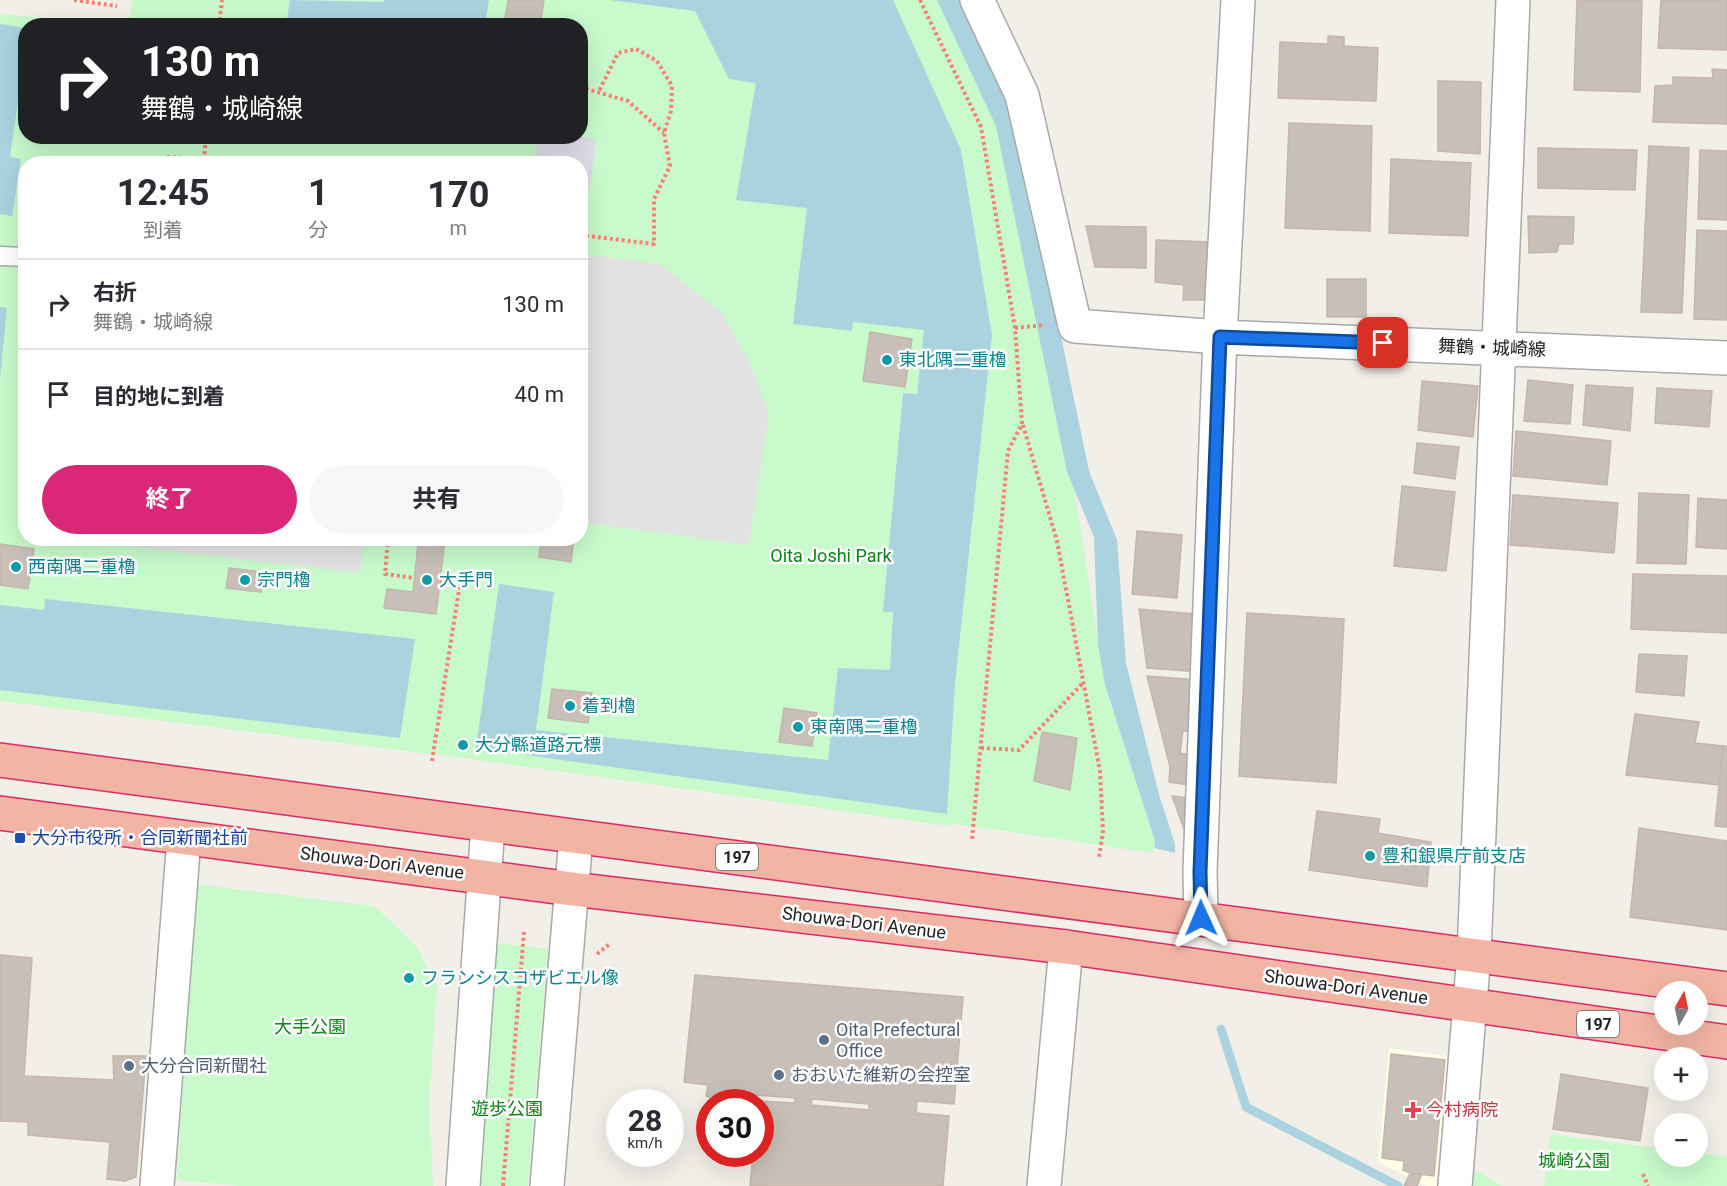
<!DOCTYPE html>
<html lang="ja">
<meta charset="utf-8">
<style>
body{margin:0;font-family:Roboto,"Noto Sans JP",sans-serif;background:#f7f7f7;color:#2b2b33;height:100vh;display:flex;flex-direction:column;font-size:22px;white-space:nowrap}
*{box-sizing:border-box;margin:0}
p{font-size:20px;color:#7c7c81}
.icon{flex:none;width:33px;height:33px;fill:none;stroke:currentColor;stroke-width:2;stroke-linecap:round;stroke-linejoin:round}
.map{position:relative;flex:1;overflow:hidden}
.side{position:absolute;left:18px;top:156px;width:570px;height:390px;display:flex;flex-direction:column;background:#fff;border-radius:24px;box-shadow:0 6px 24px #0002}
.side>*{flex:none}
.banner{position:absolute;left:18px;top:18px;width:570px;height:126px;border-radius:24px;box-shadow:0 6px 24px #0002;background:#202124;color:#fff;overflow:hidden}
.needle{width:39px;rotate:9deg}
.buttons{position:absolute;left:1654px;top:981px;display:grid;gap:12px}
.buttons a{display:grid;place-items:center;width:54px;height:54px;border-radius:50%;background:#fff;box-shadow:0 6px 24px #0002;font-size:30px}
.speed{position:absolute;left:606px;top:1089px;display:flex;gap:12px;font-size:30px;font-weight:700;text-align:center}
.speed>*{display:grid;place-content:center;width:78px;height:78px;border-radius:50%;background:#fff;box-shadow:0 6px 24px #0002;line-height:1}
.speed small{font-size:15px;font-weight:400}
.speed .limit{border:9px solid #d22;background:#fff;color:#111}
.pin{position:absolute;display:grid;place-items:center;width:51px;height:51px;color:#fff;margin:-26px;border-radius:12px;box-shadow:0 3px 9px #0006}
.me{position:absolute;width:66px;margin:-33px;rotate:359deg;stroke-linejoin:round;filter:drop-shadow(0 0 4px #0008)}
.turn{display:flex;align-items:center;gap:21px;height:126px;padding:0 24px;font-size:27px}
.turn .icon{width:78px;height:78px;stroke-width:2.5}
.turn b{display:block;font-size:42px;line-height:51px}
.eta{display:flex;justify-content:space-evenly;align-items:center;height:102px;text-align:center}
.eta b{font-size:36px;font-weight:700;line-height:42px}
.action{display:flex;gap:12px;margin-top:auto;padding:12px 24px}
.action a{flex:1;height:69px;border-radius:36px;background:#db2777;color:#fff;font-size:24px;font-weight:700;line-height:69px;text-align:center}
.action a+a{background:#f7f7f7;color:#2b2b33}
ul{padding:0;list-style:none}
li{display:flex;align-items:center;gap:18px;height:90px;padding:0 24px;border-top:2px solid #e1e1e2}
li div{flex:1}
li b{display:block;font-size:22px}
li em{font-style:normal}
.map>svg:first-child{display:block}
.education{fill:#ffffe5}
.park{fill:#c8facc;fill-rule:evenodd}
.parking{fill:#e2e2e2}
.plaza{fill:#dddde8}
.water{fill:#aad3df}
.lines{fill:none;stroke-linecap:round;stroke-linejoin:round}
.stream{stroke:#aad3df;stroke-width:9}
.building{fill:#c7bfb8;stroke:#c4b6ab;stroke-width:1.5;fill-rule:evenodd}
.service-casing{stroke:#a9a9a9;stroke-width:21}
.minor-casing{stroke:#a9a9a9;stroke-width:36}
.tertiary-casing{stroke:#a9a9a9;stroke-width:36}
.trunk-casing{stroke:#dc2a67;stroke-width:36}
.path{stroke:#fa8072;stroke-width:4;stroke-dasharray:3 3;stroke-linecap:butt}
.service{stroke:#fff;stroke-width:18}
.minor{stroke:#fff;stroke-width:33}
.tertiary{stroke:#fff;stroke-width:33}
.trunk{stroke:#f2b4a3;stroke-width:33}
.route-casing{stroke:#114b97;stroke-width:15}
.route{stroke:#1a73e8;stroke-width:10}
.culture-dot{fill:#0f9aa8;stroke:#fff;stroke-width:2}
.transit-dot{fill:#1a4fb4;stroke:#fff;stroke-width:2}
.service-dot{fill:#5c6f8a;stroke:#fff;stroke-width:2}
.health-dot{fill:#e0444e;stroke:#fff;stroke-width:2}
.labels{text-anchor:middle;stroke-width:5;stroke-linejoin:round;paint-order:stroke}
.shield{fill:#fff;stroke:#646464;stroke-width:1.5}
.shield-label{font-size:16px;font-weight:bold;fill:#222}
.street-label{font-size:18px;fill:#222;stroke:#fff}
.culture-label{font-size:18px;fill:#0d838f;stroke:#fff;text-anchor:start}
.park-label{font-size:18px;fill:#0c8416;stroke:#fff}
.transit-label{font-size:18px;fill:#164399;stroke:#fff;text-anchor:start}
.service-label{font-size:18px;fill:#4e5e75;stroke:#fff;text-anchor:start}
.health-label{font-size:18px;fill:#be3a42;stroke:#fff;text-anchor:start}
</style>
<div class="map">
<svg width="1727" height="1186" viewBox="0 0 1727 1186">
<rect width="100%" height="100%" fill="#f2efe9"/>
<path class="education" d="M1389,1048L1449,1057L1436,1186H1426L1378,1162Z"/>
<path class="park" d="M132,0H959L1015,114L1105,685L1155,841L1153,853L950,823L949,826L463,758L0,701V14L126,25L26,26V136H580V26L129,25ZM26,164H580V538H26Z
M195,884L374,906L416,945L437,986L429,1105L433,1186H241L177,1180Z
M498,943L548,949L528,1186H480V1110Z
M1550,1134L1665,1149V1156H1698V1153L1727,1157V1186H1544Z
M1473,1169L1502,1186H1471Z"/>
<path class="parking" d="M581,254L660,264L721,312L749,361L769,414L749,545L581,522Z
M66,539L364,538V539L360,573Z"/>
<path class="plaza" d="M578,136L596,139L590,188L581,186L580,164L534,163L537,137Z"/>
<path class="water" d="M290,0L383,2L384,0H489L485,25H286Z
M610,0H893L961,150L992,335L955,684L947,814L476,748L499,584L554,592L536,730L828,760L838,668L890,670L893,612H883L903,393L917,394L924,330L853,322L852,331L793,324L807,208L736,200L756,83L729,79L695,11Z
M937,0H964L1013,105L1089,471L1117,540L1126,663L1160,798L1175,844V853L1154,848L1155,841L1105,685L1098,645L1094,537L1067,472L996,126Z
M0,24L25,28V101H18L10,157L21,159L12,216L0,214Z
M0,307L7,308L0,379Z
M45,599L415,639L400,738L0,690V605L44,610Z"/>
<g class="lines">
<path class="stream" d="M1221,1029L1246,1107L1398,1186"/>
</g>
<path class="building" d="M508,0H544L540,26H504Z
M1577,0H1642L1640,92L1574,90Z
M1661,0H1727V50L1658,48Z
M1328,36L1344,37V46L1378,48L1376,101L1278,98L1280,42L1328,44Z
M1712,69L1727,70V124L1653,122L1655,86L1673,85V77L1713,78Z
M1438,81L1481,82L1480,154L1438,151Z
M1289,123L1372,126L1370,231L1285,228Z
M1649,146L1689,148L1682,313L1641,312Z
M1538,148L1637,150L1635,190L1538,188Z
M1700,150L1727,151V220L1698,219Z
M1391,159L1471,163L1468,236L1389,233Z
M1528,216L1574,217L1573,244H1559L1557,252L1529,253Z
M1086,226L1146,227V268L1095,267Z
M1697,230L1727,231V320L1694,319Z
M1156,240L1212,242L1210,300H1183L1184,285L1155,282Z
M1327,279H1366V317H1327Z
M870,332L912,339L905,387L863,381Z
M1528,380L1573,385L1570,424L1524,421Z
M1422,381L1478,386L1473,437L1418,430Z
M1586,385L1633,388L1630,431L1583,425Z
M1657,388L1712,391L1709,427L1655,423Z
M1516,431L1611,441L1607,485L1513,476Z
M1417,443L1459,447L1455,479L1414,473Z
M1402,486L1455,492L1446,571L1394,566Z
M1639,493L1689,495L1686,564L1637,563Z
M1513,495L1618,503L1614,553L1510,545Z
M1698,498L1727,500V549L1696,547Z
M1137,531L1182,535L1177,598L1132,594Z
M541,538H574L571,562L539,557Z
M0,544L34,549L28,589L0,585Z
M418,544L444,547L436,614L384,608L387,589L413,592Z
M229,568L262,572L261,592L226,588Z
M1633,574L1727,576V633L1631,629Z
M1139,609L1206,615L1201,672L1147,668Z
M1247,613L1344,619L1336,783L1239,776Z
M1639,654L1687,656L1684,696L1636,692Z
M1147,676L1199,680L1193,732L1183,731L1180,753L1192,755L1189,785L1169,782L1170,767Z
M552,689L592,693L588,723L548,718Z
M784,708L817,713L812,746L779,742Z
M1635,714L1699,722L1695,743L1723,746L1719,785L1626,775Z
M1042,732L1077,738L1070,790L1034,781Z
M1723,746H1727V827L1715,826Z
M1172,796L1197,799L1188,840Z
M1317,811L1380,819L1378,833L1431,842L1427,887L1309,870Z
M1639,828L1727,841V930L1630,917Z
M0,955L32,958L24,1076L114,1080L113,1056H146L136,1177L125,1181L107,1179L110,1142L28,1135V1122L0,1121Z
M695,975L963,997L954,1104L917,1101L916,1113L949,1116L943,1186H750L753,1154H760V1102L757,1101L795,1103V1098L755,1095L754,1102H720L706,1096L708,1085L684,1082ZM812,1099L869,1104V1110L811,1105Z
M1391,1054L1445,1060L1434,1176L1410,1173L1403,1170L1404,1161L1382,1158Z
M1561,1074L1648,1088L1640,1141L1553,1129Z
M1410,1173L1422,1174L1417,1186H1404Z"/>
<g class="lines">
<defs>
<path id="service" d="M0,256L26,257"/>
<path id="minor" d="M977,0L1022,95L1075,326L1220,337L1727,358
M1201,918L1200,871L1220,337L1238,0
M157,1186L184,838
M1044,1186L1066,947
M1455,1186L1474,954L1513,0"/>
<path id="tertiary" d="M463,1186L488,825
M547,1186L576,837"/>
<path id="trunk" d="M0,760L1727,989
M0,813L572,889L1066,947L1727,1042"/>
</defs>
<use href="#service" class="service-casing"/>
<use href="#minor" class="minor-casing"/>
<use href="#tertiary" class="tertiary-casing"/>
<use href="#trunk" class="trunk-casing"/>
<path class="path" d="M74,0L117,6
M920,0L981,127L1015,328L1022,424L1008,451L972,839
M540,20L564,23V26
M219,26L222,0
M580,87L628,101L664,133
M167,164L168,157L204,159L206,136
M580,235L654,244V199L670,166L664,133L671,111L672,86L657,61L636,49L618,53L599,91
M1015,328L1045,325
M1023,425L1057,541L1100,771L1103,832L1099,857
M388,538L385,574L414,578
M981,748L1019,750L1082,684
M432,761L460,584L440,582
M597,954L611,943
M1643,1174L1648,1186
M503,1186L524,932"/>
<use href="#service" class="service"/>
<use href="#minor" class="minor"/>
<use href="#tertiary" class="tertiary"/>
<use href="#trunk" class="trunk"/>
</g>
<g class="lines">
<defs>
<path id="route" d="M1201,918L1200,872L1220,337L1383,343"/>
</defs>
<use href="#route" class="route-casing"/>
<use href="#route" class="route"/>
</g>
<g class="culture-dot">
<circle cx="887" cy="360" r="6"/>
<circle cx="16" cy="567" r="6"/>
<circle cx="245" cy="580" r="6"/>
<circle cx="427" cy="580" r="6"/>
<circle cx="570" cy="706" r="6"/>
<circle cx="798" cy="727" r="6"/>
<circle cx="463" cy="745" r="6"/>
<circle cx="1370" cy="856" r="6"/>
<circle cx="409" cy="978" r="6"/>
</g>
<rect class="transit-dot" x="14" y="832" width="12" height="12" rx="3"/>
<g class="service-dot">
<circle cx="824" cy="1040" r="6"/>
<circle cx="129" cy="1066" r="6"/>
<circle cx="779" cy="1075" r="6"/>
</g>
<path class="health-dot" d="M1410 1101h6v6h6v6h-6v6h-6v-6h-6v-6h6z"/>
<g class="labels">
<g class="shield">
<rect x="716" y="844" width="42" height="26" rx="4.5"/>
<rect x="1577" y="1011" width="42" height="26" rx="4.5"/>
</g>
<g class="shield-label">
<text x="737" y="863">197</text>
<text x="1598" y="1030">197</text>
</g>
<g class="street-label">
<text transform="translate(1492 348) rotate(2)" y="6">舞鶴・城崎線</text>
<text transform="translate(382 863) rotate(7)" y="6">Shouwa-Dori Avenue</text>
<text transform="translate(864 923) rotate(7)" y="6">Shouwa-Dori Avenue</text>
<text transform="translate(1346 987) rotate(8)" y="6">Shouwa-Dori Avenue</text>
</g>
<g class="culture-label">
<text x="899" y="366">東北隅二重櫓</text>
<text x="28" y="573">西南隅二重櫓</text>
<text x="257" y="586">宗門櫓</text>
<text x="439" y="586">大手門</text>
<text x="582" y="712">着到櫓</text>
<text x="810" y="733">東南隅二重櫓</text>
<text x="475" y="751">大分縣道路元標</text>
<text x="1382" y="862">豊和銀県庁前支店</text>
<text x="421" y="984">フランシスコザビエル像</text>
</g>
<g class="park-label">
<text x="831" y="562">Oita Joshi Park</text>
<text x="310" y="1033">大手公園</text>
<text x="507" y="1115">遊歩公園</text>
<text x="1574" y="1167">城崎公園</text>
</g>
<g class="transit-label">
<text x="32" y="844">大分市役所・合同新聞社前</text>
</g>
<g class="service-label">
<text x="836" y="1036">Oita Prefectural<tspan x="836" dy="21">Office</tspan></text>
<text x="141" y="1072">大分合同新聞社</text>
<text x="791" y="1081">おおいた維新の会控室</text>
</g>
<g class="health-label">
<text x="1426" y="1116">今村病院</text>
</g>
</g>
</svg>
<div class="buttons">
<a><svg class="needle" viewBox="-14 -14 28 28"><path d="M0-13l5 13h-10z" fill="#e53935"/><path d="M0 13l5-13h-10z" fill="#7c7c81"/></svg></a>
<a>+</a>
<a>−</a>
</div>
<div class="speed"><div>28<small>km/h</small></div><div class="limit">30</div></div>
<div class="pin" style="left:1383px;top:343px;background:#d93025"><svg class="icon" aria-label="arrive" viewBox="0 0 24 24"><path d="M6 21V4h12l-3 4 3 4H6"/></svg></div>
<svg class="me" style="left:1201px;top:918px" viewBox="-20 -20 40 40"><path d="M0-17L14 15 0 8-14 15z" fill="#1a73e8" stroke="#fff" stroke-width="4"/></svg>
<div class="banner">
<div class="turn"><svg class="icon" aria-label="right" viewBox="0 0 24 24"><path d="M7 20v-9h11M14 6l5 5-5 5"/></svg><div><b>130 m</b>舞鶴・城崎線</div></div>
</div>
<section class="side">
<div class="eta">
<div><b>12:45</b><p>到着</p></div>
<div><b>1</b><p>分</p></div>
<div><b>170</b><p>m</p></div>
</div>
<ul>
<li><svg class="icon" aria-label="right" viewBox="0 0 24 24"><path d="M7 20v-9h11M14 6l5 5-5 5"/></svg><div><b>右折</b><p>舞鶴・城崎線</p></div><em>130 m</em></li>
<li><svg class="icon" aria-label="arrive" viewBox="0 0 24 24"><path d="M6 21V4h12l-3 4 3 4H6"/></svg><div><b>目的地に到着</b></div><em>40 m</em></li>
</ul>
<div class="action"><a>終了</a><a>共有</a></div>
</section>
</div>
